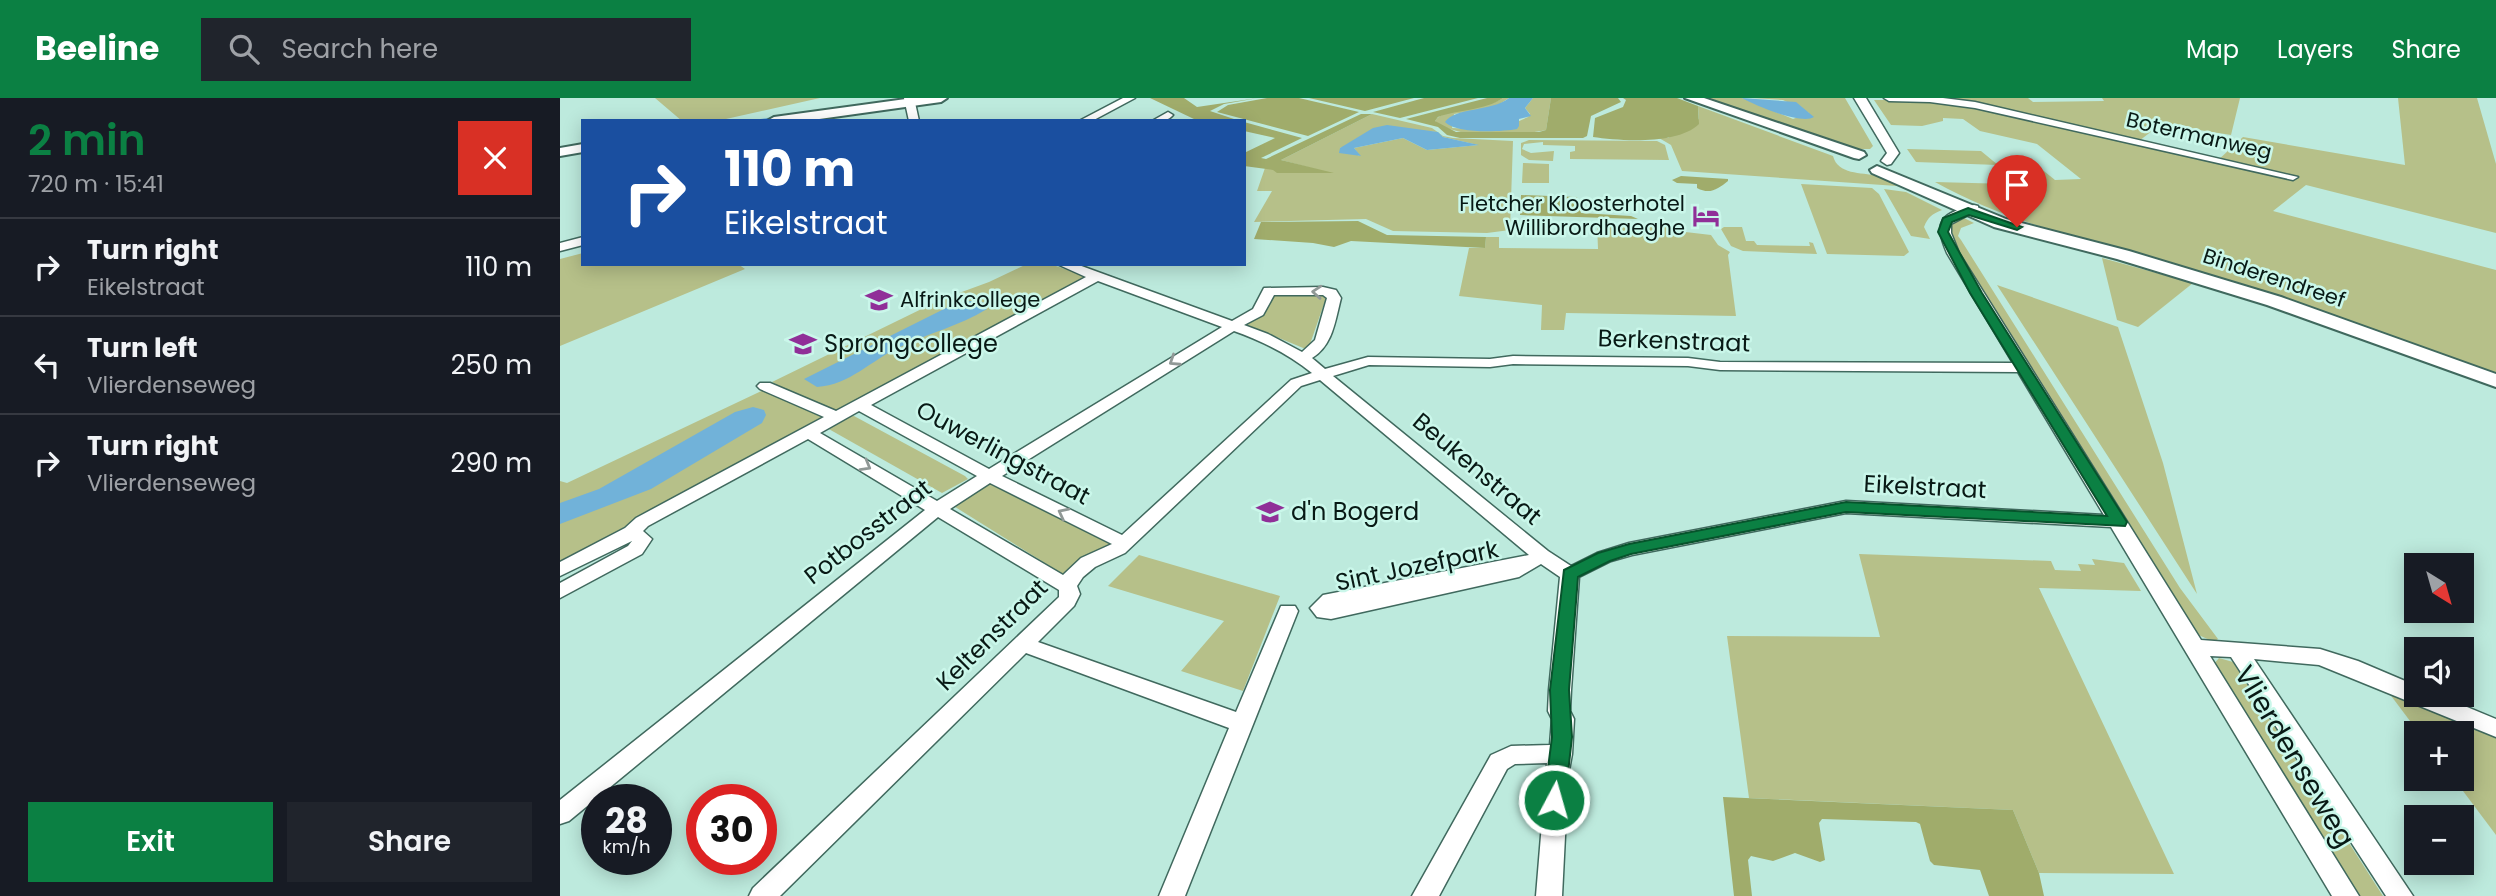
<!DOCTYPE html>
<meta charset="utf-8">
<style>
body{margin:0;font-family:Poppins,sans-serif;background:#20242c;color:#f1f3f6;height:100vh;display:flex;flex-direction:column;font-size:26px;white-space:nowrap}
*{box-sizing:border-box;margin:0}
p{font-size:23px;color:#9ea1a6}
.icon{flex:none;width:38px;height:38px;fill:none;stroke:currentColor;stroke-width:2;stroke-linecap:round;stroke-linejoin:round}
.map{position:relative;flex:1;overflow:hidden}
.sheet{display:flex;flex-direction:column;background:#171b24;width:560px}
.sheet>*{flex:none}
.banner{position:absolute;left:21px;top:21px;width:665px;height:147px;border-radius:0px;box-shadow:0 4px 18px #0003;background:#1a4fa0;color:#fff;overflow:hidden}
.needle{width:46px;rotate:143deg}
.tools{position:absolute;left:1844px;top:455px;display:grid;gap:14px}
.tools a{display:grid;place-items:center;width:70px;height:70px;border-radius:0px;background:#171b24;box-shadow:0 4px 18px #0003;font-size:35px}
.speed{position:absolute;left:21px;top:686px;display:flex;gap:14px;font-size:35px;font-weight:700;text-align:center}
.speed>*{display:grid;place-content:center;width:91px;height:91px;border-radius:50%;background:#171b24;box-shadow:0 4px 18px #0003;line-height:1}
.speed small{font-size:18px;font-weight:400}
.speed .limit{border:10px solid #d22;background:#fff;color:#111}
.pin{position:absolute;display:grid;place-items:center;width:60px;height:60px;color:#fff;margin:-72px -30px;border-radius:50% 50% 50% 0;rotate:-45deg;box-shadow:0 0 7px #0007}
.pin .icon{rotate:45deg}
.me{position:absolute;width:77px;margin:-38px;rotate:6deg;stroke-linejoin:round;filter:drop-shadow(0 0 5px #0008)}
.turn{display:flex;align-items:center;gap:24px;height:147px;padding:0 28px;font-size:32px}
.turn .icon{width:91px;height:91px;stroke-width:2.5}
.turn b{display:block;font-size:49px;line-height:60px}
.round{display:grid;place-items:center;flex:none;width:74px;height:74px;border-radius:0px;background:#20242c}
.headline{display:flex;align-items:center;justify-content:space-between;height:119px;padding:0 28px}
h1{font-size:42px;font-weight:600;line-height:52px;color:#0b8043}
.action{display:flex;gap:14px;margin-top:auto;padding:14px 28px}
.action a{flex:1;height:80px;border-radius:0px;background:#0b8043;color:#fff;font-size:28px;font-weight:600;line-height:80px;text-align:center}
.action a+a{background:#20242c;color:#f1f3f6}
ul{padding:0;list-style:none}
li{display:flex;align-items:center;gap:21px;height:98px;padding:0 28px;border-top:2px solid #363941}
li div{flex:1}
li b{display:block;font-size:26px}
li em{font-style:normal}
header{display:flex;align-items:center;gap:42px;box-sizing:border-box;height:98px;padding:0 35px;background:#0b8043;color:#fff}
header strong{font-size:33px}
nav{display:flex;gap:38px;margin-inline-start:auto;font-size:24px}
.search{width:490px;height:63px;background:#20242c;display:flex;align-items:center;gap:18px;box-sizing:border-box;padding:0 24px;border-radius:0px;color:#9ea1a6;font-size:26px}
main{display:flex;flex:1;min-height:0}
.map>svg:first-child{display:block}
.green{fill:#b6c089;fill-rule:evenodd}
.forest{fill:#a0ac6b}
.water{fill:#71b2d9}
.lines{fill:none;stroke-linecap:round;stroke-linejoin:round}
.stream{stroke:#71b2d9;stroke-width:2.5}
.minor-casing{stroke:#40695e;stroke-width:3}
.tertiary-casing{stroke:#40695e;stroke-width:3}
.secondary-casing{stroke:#40695e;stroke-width:4}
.minor{fill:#fff;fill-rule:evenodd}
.tertiary{fill:#fff;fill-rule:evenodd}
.secondary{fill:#fff;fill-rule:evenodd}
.oneway{stroke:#909896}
.route{fill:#0b8043;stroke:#07532c;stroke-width:2}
.labels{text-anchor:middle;stroke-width:5;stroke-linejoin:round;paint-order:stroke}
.far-street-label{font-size:21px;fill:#081915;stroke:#caf7ea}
.far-poi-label{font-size:21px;fill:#081915;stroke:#caf7ea;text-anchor:end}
.street-label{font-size:24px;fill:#081915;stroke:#caf7ea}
.poi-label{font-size:24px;fill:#081915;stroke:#caf7ea;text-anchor:start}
.near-street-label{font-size:28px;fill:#081915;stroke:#caf7ea}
</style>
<header>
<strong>Beeline</strong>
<div class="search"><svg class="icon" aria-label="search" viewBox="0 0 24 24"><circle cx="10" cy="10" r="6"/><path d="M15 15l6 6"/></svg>Search here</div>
<nav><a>Map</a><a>Layers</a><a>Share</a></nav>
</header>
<main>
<section class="sheet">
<div class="headline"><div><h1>2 min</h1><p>720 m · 15:41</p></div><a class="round" style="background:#d93025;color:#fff"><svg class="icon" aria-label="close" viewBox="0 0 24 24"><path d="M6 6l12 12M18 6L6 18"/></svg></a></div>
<ul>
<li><svg class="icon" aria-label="right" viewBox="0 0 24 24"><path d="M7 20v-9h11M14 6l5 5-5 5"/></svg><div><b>Turn right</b><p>Eikelstraat</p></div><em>110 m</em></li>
<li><svg class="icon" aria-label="left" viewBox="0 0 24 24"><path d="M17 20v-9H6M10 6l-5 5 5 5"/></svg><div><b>Turn left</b><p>Vlierdenseweg</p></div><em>250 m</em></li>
<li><svg class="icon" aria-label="right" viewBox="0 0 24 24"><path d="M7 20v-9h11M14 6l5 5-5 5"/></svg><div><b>Turn right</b><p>Vlierdenseweg</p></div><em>290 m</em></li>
</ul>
<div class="action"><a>Exit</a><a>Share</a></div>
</section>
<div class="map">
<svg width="1936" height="798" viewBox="0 0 1936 798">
<rect width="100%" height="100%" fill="#bdeadd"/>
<path class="green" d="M95,0H260L157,23H122Z
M943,0H949L935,9L894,16L892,30L939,32L968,19L970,16L965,10L973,0H991L986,32C959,38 897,42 875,23C885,7 926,12 943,0Z
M1141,0H1182L1233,21L1249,15L1223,2L1193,0H1285L1313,48L1310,51H1291Z
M1375,0H1468L1473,4L1544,3L1542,0H1680L1671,37L1601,26L1579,43Z
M1838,0H1917L1936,66V135L1746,87L1713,113L1936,172V278C1842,242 1747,207 1651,177C1557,148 1461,132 1375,84L1449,86L1438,67L1356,64L1347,51L1421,53L1438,67L1479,69L1495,82L1521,81L1477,46L1420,33L1403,21L1383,20V23L1362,28L1331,27L1314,2H1371L1395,6L1656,64L1683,39L1845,67Z
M1138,8L1273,58C1278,77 1301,74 1317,78C1324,80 1331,85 1337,88L1122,73L1111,47L1099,40H1108L1139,21Z
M812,16L872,30L883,38L893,40L953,43L950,132L927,135L833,133L806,121L694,124L712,93H697L705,70L770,75L721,62ZM852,32L877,34L883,39L918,47L867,52L843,40L794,50L800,58L780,50Z
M969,42L1097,43L1105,47L1109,62L1010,61V54L1015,53V48L983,47V44L964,46L962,51L971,55L994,53L993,63L969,62L961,57V45Z
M963,65L989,66V85H962Z
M1241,86L1312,90L1319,96L1349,154L1344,158L1267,156Z
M1324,91L1346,94L1382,112C1372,116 1368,119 1364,129L1370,141L1351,138Z
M1402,119L1414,125L1401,130L1398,138L1401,142L1620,490L1658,541L1654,544L1632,534L1398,158L1388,129Z
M1037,125L1114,129L1117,133L1151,137L1158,147L1170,154L1168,157L1176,218L1006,215L1004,232H981L982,207L899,198L909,150H925L926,139H939V150L1038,151Z
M1164,129H1182L1186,143H1194L1197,147L1250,148L1249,144L1253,145L1257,156L1183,153L1171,148L1161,131Z
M23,155V166H178L185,171L0,248V161Z
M1542,160L1633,185L1578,229L1557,222Z
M467,166L493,167L528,179L0,464V383L7,385L216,286L212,284L380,202L429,184Z
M1437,187L1558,229L1603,365L1637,496Z
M759,195L766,200L748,252L685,226L711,196Z
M294,318L405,378L408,381L382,395L267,330L285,319Z
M430,382L556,447L530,457L504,477L392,407Z
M1299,456L1491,463L1495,472L1521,473L1518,466L1535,467L1532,461L1564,465L1581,493L1479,490L1614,776L1479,775L1453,712L1189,700L1167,538L1320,539Z
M579,457L720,498L683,593L621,573L664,523L548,488Z
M1659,560L1673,564L1823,798H1797L1653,567Z
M1829,595L1936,636V737L1894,681H1902V635H1859Z"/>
<path class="forest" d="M590,0H624L637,9L698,0L664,6L650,13L680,23L636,22Z
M707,0H739L799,14L748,38L657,14L668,7Z
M749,0H854L805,13Z
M864,0H918L840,20L813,14Z
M927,0H943C924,13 899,11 878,19L875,23L896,34H979L986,32L991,0H1058L1061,4L1031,18L1027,38L1023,40H900L887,37L878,29L846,21Z
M1063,0H1117L1138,8L1139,26C1118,47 1060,43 1033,39L1035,20L1063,9L1066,2Z
M801,16H812L721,62L774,75H717L713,72L684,68V55L715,40L684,33V24L742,40L701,60L706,61Z
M1121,78L1168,81V83C1158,91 1150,97 1137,90V86L1117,85L1112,82Z
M961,97L1017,99L1021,115L1071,118L1078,121L960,117Z
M798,123L827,137L926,139L925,150L791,143L774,149L753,145L694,141L701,124Z
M1163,699L1453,712L1479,775L1484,798H1429L1420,772L1374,767L1370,763L1360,726L1356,724L1262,721L1259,725L1265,762L1260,764L1235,755L1213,763L1191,758L1188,762L1192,798H1174Z"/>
<path class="water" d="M949,0H973L965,10L971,18L959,21V28L957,31C940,34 897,36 885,24C895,9 931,14 949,0Z
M1182,0L1236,4L1254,19C1242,27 1196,8 1182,0Z
M827,27L878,34L883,39L919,47L867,52L843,40L794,50L801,58L779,55L780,50L813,30Z
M417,202L426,206L427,211C399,228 369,235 340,249C311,262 290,287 257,289L244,281L394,206Z
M193,309L204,312L206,317L202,325L91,391L0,426V405L39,391L175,314Z"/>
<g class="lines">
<path class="stream" d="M195,23L215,20"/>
<defs>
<path id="minor" d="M344,0H354L359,23H349Z
M563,0H575L532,23H519Z
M1324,0H1383L1415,4L1738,79L1733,82L1415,10L1370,4L1329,3Z
M608,14L613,17C607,24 600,23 592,23Z
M1414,107L1418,108V112L1391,126V135L1399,155L1641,542L1760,551L1798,563L1857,588V597H1878L1936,621V639L1759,567L1694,561L1853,798H1826L1671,559L1650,558L1799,798H1772L1551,429L1286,415L1072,457L1051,463L1019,479L1011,592L1010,613L1014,621L1012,656L1008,678L1002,798H976L987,665L955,666L947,671L879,798H852L931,657L951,648L990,647L992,621L988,613L989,592L1000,479L981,466L959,479L771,521L757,519L750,510L763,497L969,457L760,282L741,288L565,455L535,469L523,479L517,488L520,496L514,508L478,544L676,614L721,508H735L738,513L625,798H599L669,630L466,555L220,798H189L193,790L499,499V492L378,419L9,723L0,726V702L365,412L248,341L88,428L83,433L92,441L82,456L0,500V485L68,448L72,443L0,478V464L65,430L76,420L264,319L200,291L197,288L200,285H210L276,313L526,179L497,166H516L672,223L693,211L704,190L763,189L776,192L781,200C775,223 773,247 752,260L765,271L808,259L930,261L953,258L1128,260L1160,264L1453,265L1387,155C1373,122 1381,116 1414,107ZM538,183L662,229L429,371L311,307ZM714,197H763L767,200L755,242L742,254L708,236L684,227L703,217ZM674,233C702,243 729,256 752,275L731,282L562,437L442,378ZM953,266L1128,268L1160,272L1458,274L1544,417L1286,403L1069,445L1037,455L1011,468L988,453L773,278L809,267L930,269ZM299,313L417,378L377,403L260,335ZM430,385L552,446L521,460L503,477L390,411Z
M23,139V147L0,153V145Z"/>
<path id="tertiary" d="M1294,0H1306L1339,55L1331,66L1327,67L1321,63L1327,55Z"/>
<path id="secondary" d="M353,0H387L381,4L245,23H207L214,19Z
M1125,0H1144L1304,54L1306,57L1299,61L1294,60Z
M23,46V54L0,58V50Z
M1317,68L1446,121L1569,153L1721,199L1936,276V289L1707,207L1557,161L1434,129L1312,75L1310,72Z"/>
</defs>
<use href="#minor" class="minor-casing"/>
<use href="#tertiary" class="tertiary-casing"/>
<use href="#secondary" class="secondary-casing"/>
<use href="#minor" class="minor"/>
<use href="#tertiary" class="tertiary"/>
<use href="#secondary" class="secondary"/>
</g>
<defs><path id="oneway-chevron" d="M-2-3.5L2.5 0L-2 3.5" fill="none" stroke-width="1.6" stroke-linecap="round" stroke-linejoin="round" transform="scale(1.75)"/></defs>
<g class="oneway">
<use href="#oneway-chevron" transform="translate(757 194) rotate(-176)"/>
<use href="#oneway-chevron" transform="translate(614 263) rotate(147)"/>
<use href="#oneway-chevron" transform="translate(306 368) rotate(30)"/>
<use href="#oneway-chevron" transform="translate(503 415) rotate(-153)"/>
</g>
<path class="route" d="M1408,110L1462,129L1457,132L1409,117L1392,124L1388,134L1422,195L1567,424L1565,428L1286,414L1071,456L1050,463L1018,479L1009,592L1012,639L1005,702L1002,708L994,711L987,708L984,702L992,639L990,592L1004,472L1038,455L1069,446L1286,404L1547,418L1410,195L1378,134L1383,120Z"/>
<defs>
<symbol id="hotel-bare" viewBox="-9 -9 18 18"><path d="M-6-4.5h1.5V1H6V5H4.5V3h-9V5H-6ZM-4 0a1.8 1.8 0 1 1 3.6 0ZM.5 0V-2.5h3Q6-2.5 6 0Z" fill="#902f98" stroke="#caf7ea" stroke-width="2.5" paint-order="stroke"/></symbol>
<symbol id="school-bare" viewBox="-9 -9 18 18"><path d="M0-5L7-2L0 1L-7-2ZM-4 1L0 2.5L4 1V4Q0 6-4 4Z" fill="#902f98" stroke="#caf7ea" stroke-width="2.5" paint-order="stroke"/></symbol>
</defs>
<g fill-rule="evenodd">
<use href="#hotel-bare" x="1127" y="99" width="38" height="38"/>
<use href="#school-bare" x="300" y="183" width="38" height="38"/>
<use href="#school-bare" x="224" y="227" width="38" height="38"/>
<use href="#school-bare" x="691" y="395" width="38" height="38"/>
</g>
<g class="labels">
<g class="far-street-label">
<text transform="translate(1639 38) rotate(13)" y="7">Botermanweg</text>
<text transform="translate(1714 180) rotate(18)" y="7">Binderendreef</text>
</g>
<g class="far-poi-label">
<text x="1125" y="113">Fletcher Kloosterhotel<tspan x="1125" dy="24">Willibrordhaeghe</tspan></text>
<text x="340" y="209" text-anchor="start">Alfrinkcollege</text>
</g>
<g class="street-label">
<text transform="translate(1114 243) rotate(2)" y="8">Berkenstraat</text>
<text transform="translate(443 355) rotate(28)" y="8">Ouwerlingstraat</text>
<text transform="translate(917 371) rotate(40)" y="8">Beukenstraat</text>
<text transform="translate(1365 389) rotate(3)" y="8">Eikelstraat</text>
<text transform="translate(308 434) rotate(-38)" y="8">Potbosstraat</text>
<text transform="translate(857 468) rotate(-12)" y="8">Sint Jozefpark</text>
<text transform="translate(432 537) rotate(-45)" y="8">Keltenstraat</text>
</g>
<g class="poi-label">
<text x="264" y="254">Sprongcollege</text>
<text x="731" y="422">d'n Bogerd</text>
</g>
<g class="near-street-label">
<text transform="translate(1735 658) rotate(59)" y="10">Vlierdenseweg</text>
</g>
</g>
</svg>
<div class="tools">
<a><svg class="needle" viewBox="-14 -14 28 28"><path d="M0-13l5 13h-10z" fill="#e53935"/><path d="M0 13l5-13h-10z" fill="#9ea1a6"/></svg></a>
<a><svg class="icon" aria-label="sound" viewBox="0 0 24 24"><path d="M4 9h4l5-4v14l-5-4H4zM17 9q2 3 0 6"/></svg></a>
<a>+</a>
<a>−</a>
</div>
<div class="speed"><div>28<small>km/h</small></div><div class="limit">30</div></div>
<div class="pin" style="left:1457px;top:129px;background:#d93025"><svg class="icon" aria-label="arrive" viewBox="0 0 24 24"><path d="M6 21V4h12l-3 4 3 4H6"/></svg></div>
<svg class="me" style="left:994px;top:702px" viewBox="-20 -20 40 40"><circle r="17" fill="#0b8043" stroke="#fff" stroke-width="3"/><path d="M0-11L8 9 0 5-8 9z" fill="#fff"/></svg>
<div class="banner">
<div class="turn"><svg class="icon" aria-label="right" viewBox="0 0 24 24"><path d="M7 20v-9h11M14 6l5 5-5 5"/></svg><div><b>110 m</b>Eikelstraat</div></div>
</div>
</div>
</main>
